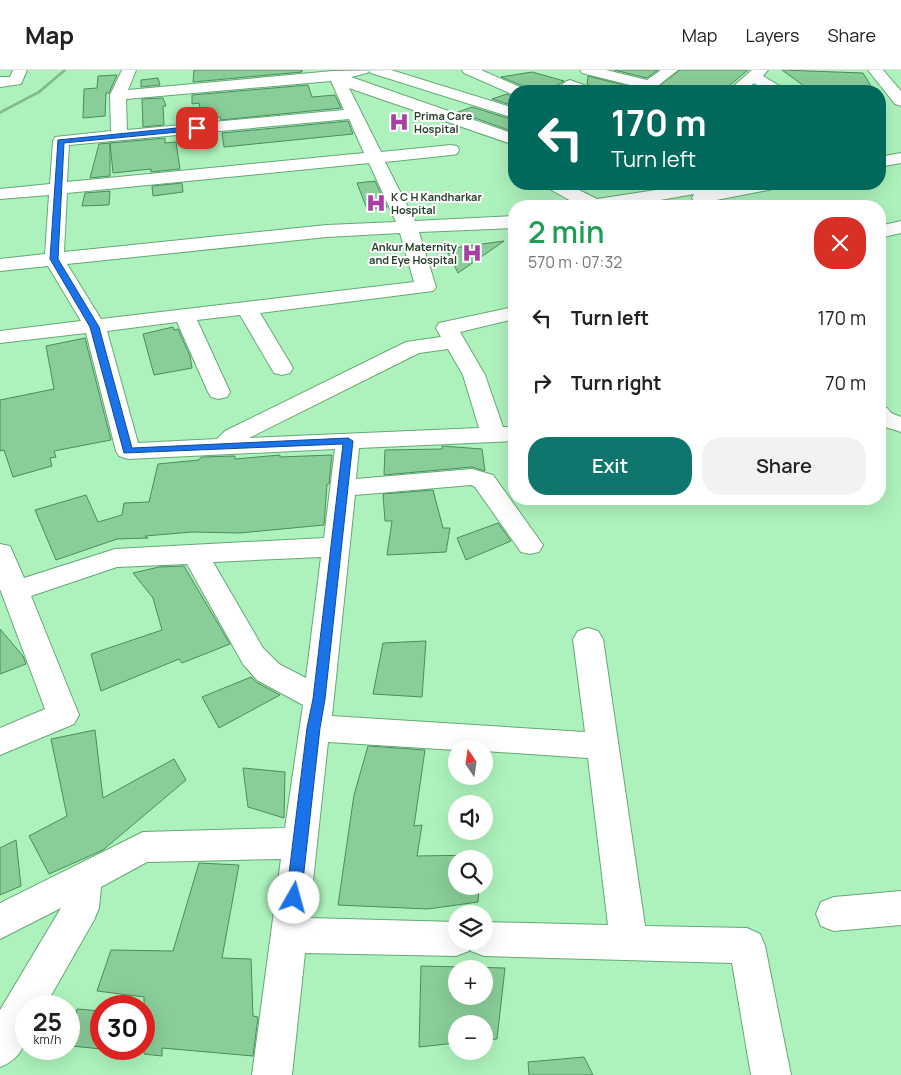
<!DOCTYPE html>
<meta charset="utf-8">
<style>
body{margin:0;font-family:Manrope,sans-serif;background:#f2f2f2;color:#222;height:100vh;display:flex;flex-direction:column;font-size:19px;white-space:nowrap}
*{box-sizing:border-box;margin:0}
p{font-size:16px;color:#767676}
.icon{flex:none;width:28px;height:28px;fill:none;stroke:currentColor;stroke-width:2;stroke-linecap:round;stroke-linejoin:round}
.map{position:relative;flex:1;overflow:hidden}
.sheet{position:absolute;left:508px;top:130px;width:378px;height:305px;display:flex;flex-direction:column;background:#fff;border-radius:20px;box-shadow:0 5px 20px #0002}
.sheet>*{flex:none}
.top-card{position:absolute;left:508px;top:15px;width:378px;height:105px;border-radius:20px;box-shadow:0 5px 20px #0002;background:#00695c;color:#fff;overflow:hidden}
.needle{width:32px;rotate:347deg}
.tools{position:absolute;left:448px;top:670px;display:grid;gap:10px}
.tools a{display:grid;place-items:center;width:45px;height:45px;border-radius:50%;background:#fff;box-shadow:0 5px 20px #0002;font-size:25px}
.speed{position:absolute;left:15px;top:925px;display:flex;gap:10px;font-size:25px;font-weight:700;text-align:center}
.speed>*{display:grid;place-content:center;width:65px;height:65px;border-radius:50%;background:#fff;box-shadow:0 5px 20px #0002;line-height:1}
.speed small{font-size:12px;font-weight:400}
.speed .limit{border:8px solid #d22;background:#fff;color:#111}
.pin{position:absolute;display:grid;place-items:center;width:42px;height:42px;color:#fff;margin:-21px;border-radius:10px;box-shadow:0 2px 8px #0006}
.me{position:absolute;width:55px;margin:-28px;rotate:7deg;stroke-linejoin:round;filter:drop-shadow(0 0 4px #0008)}
.turn{display:flex;align-items:center;gap:18px;height:105px;padding:0 20px;font-size:22px}
.turn .icon{width:65px;height:65px;stroke-width:2.5}
.turn b{display:block;font-size:35px;line-height:42px}
.round{display:grid;place-items:center;flex:none;width:52px;height:52px;border-radius:20px;background:#f2f2f2}
.head{display:flex;align-items:center;justify-content:space-between;height:85px;padding:0 20px}
h1{font-size:30px;font-weight:600;line-height:38px;color:#1e9e55}
.primary-button{display:flex;gap:10px;margin-top:auto;padding:10px 20px}
.primary-button a{flex:1;height:58px;border-radius:20px;background:#0f766e;color:#fff;font-size:20px;font-weight:600;line-height:58px;text-align:center}
.primary-button a+a{background:#f2f2f2;color:#222}
ul{padding:0;list-style:none}
li{display:flex;align-items:center;gap:15px;height:65px;padding:0 20px}
li div{flex:1}
li b{display:block;font-size:19px}
li em{font-style:normal}
header{display:flex;align-items:center;gap:30px;box-sizing:border-box;height:70px;padding:0 25px;background:#fff;border-bottom:1px solid #e0e0e0}
header strong{font-size:24px}
nav{display:flex;gap:28px;margin-inline-start:auto;font-size:18px}
.map>svg:first-child{display:block}
.lines{fill:none;stroke-linecap:round;stroke-linejoin:round}
.stream{fill:#83b98f;fill-rule:evenodd}
.building{fill:#89cd98;stroke:#4a8c5b;fill-rule:evenodd}
.minor-casing{stroke:#65a876;stroke-width:2}
.minor{fill:#fff;fill-rule:evenodd}
.route{fill:#1a73e8;stroke:#114b97}
.labels{text-anchor:middle;stroke-width:4;stroke-linejoin:round;paint-order:stroke}
.far-poi-label{font-size:11px;font-weight:bold;fill:#26422c;stroke:#fff;text-anchor:start}
</style>
<header>
<strong>Map</strong>
<nav><a>Map</a><a>Layers</a><a>Share</a></nav>
</header>
<div class="map">
<svg width="901" height="1005" viewBox="0 0 901 1005">
<rect width="100%" height="100%" fill="#adf2bc"/>
<g class="lines">
<path class="stream" d="M63,0H67L40,23L0,44V41L38,21Z"/>
</g>
<path class="building" d="M194,0H302V2L193,12Z
M614,0H658L647,8Z
M680,0H748L723,21H691L679,18L676,21H652Z
M782,0L863,3L874,21H811Z
M532,2L564,11L548,21H527L523,16L501,7Z
M117,5L109,23H106L105,46L83,48L84,19L97,18L98,6Z
M588,6L647,21H597L593,17L587,14Z
M158,8L160,15L141,17V10Z
M308,15L312,27L335,25L341,38L221,50L220,47L202,49L199,33L192,34V25Z
M507,24L514,27V36L492,29Z
M163,28L166,36H163L164,55L143,57L142,29Z
M472,37L514,50V62L458,42Z
M348,51L353,64L224,77L222,63Z
M165,68V73L176,72L180,99L151,102V99L113,103L110,73Z
M110,73V106L90,108L99,74Z
M375,111L387,137L367,139L357,113Z
M182,113L183,122L153,126L152,116Z
M110,121L109,135L82,136L85,123Z
M504,171L458,203L446,179Z
M173,257L174,260L178,259L190,286L192,298L154,305L143,264Z
M85,268L111,370L54,381L56,387L50,388L52,396L13,407L4,380L0,381V330L54,319L46,276Z
M442,376L482,379L485,401L472,397L384,405L385,380L442,379Z
M280,385V387L332,385L329,414H327L324,455L240,463L192,462L145,466L148,468L117,469L56,490L35,440L86,425L98,452L122,445L124,433L149,432L158,394L199,390L201,387L235,386V389Z
M433,420L443,458H450L446,482L387,485L392,451H385L383,424Z
M498,453L511,471L466,490L457,468Z
M184,496L230,574L182,593L179,589L101,621L91,584L162,560L153,528L133,503L159,497Z
M0,559L23,586L26,594L0,604Z
M426,571L422,627L373,624L383,573Z
M251,607L256,612L280,625L219,658L202,627Z
M95,660L103,728L174,689L186,710L103,780L49,804L29,766L67,746L51,669Z
M368,676L425,680L414,756L422,755L417,786L481,785V789H456V816H479L478,832L428,839L338,835L354,725Z
M243,698L285,702L284,748L248,737Z
M16,770L21,816L0,825V778Z
M199,793L239,795L222,888L251,889L253,946L258,947L253,986L162,978V986L144,984V927L97,921L111,880L173,881Z
M421,896L505,898L497,969L484,970V954H456V973L419,977ZM456,899H484V926H456Z
M77,939L101,941V979L72,976Z
M584,987L593,1005H529L528,992Z"/>
<g class="lines">
<defs>
<path id="minor" d="M13,0H27L21,14L0,17V7H10Z
M122,0H136L128,20L333,1L391,0L514,38V48L371,3L369,1L367,3L351,7L514,64V75L349,18L381,82L451,75L457,76L459,80L457,84L451,85L385,92L415,151L514,146V158L419,162L436,217L433,221L260,243L293,298L290,303L282,305L274,303L240,245L197,250L230,322L227,327L219,329L211,327L208,322L177,252L107,261L138,373L217,369L225,361L406,272L441,267L436,258L439,253L514,237V249L460,262L485,305L503,357H514V371L359,378L356,409L472,399L493,405L543,475L539,482L530,484L521,482L475,417L471,415L355,425L332,646L585,662L573,569L578,561L588,558L598,561L603,569L645,856L747,858L760,864L765,876L791,1005H751L732,893L484,886L471,881L470,879L469,881L456,886L305,883L292,1005H252L281,789L147,792L101,817L99,838L94,850L45,936H26C26,964 30,985 0,997V940L61,838L0,869V833L143,762L285,758L303,635L257,610L243,594L187,494L117,497L31,526L79,645L74,654L0,685V658L45,639L0,519V474L10,476L24,508L115,479L324,468L335,379L128,389L119,386L116,381L86,263L0,273V261L81,251L48,196L0,201V189L45,184L49,125L0,129V119L50,114L53,71L55,67L111,61L110,25ZM331,11L344,40L127,60L126,29ZM349,49L364,83L67,112L69,75ZM369,93L396,152L327,155L64,182L67,123ZM400,163L414,212L101,249L67,194L327,167ZM448,279L463,305L479,358L249,368L419,283ZM321,487L306,608L279,594L263,578L213,492ZM328,672L456,680L484,679V681L588,688L608,855L484,852V871H456V852L309,848Z
M462,0H481L522,18L525,21H514V25L512,24L464,3Z
M580,0H606L647,10L661,0H678L655,18L650,20L582,3Z
M752,0H768L763,6L783,18L786,21H767L754,13L744,21H728Z
M868,0H883L901,21V36L895,34Z
M570,10L592,18L595,21C585,22 569,24 562,15L565,12Z
M901,83V93L879,97V87Z
M545,114H567L597,129L695,114H729L726,118L747,114H782L779,118L773,119L701,133L695,132L692,128L694,124L627,136H580L548,118Z
M901,151V163L879,168V156Z
M879,336L887,338L891,343L901,347V362L879,355Z
M901,821V855L834,861L821,856L816,844L821,832L834,827Z"/>
</defs>
<use href="#minor" class="minor-casing"/>
<use href="#minor" class="minor"/>
</g>
<path class="route" d="M197,56L199,57V60L64,73L58,189L99,257L132,378L348,368L353,371L325,629L320,658L301,828L299,833L294,835L288,833L286,828L307,658L313,629L343,374L124,383L90,257L50,189L58,70Z"/>
<defs>
<symbol id="hospital-bare" viewBox="-9 -9 18 18"><path d="M-5-5h3v3.5h4V-5h3V5h-3V1.5h-4V5h-3Z" fill="#a83fa1" stroke="#fff" stroke-width="2.5" paint-order="stroke"/></symbol>
</defs>
<g fill-rule="evenodd">
<use href="#hospital-bare" x="385" y="38" width="28" height="28"/>
<use href="#hospital-bare" x="362" y="119" width="28" height="28"/>
<use href="#hospital-bare" x="458" y="169" width="28" height="28"/>
</g>
<g class="labels">
<g class="far-poi-label">
<text x="414" y="50">Prima Care<tspan x="414" dy="13">Hospital</tspan></text>
<text x="391" y="131">K C H Kandharkar<tspan x="391" dy="13">Hospital</tspan></text>
<text x="457" y="181" text-anchor="end">Ankur Maternity<tspan x="457" dy="13">and Eye Hospital</tspan></text>
</g>
</g>
</svg>
<div class="tools">
<a><svg class="needle" viewBox="-14 -14 28 28"><path d="M0-13l5 13h-10z" fill="#e53935"/><path d="M0 13l5-13h-10z" fill="#767676"/></svg></a>
<a><svg class="icon" aria-label="sound" viewBox="0 0 24 24"><path d="M4 9h4l5-4v14l-5-4H4zM17 9q2 3 0 6"/></svg></a>
<a><svg class="icon" aria-label="search" viewBox="0 0 24 24"><circle cx="10" cy="10" r="6"/><path d="M15 15l6 6"/></svg></a>
<a><svg class="icon" aria-label="layers" viewBox="0 0 24 24"><path d="M12 4l9 5-9 5-9-5zM3 14l9 5 9-5"/></svg></a>
<a>+</a>
<a>−</a>
</div>
<div class="speed"><div>25<small>km/h</small></div><div class="limit">30</div></div>
<div class="pin" style="left:197px;top:58px;background:#d93025"><svg class="icon" aria-label="arrive" viewBox="0 0 24 24"><path d="M6 21V4h12l-3 4 3 4H6"/></svg></div>
<svg class="me" style="left:294px;top:828px" viewBox="-20 -20 40 40"><circle r="19" fill="#fff"/><path d="M0-13L10 11 0 6-10 11z" fill="#1a73e8"/></svg>
<div class="top-card">
<div class="turn"><svg class="icon" aria-label="left" viewBox="0 0 24 24"><path d="M17 20v-9H6M10 6l-5 5 5 5"/></svg><div><b>170 m</b>Turn left</div></div>
</div>
<section class="sheet">
<div class="head"><div><h1>2 min</h1><p>570 m · 07:32</p></div><a class="round" style="background:#d93025;color:#fff"><svg class="icon" aria-label="close" viewBox="0 0 24 24"><path d="M6 6l12 12M18 6L6 18"/></svg></a></div>
<ul>
<li><svg class="icon" aria-label="left" viewBox="0 0 24 24"><path d="M17 20v-9H6M10 6l-5 5 5 5"/></svg><div><b>Turn left</b></div><em>170 m</em></li>
<li><svg class="icon" aria-label="right" viewBox="0 0 24 24"><path d="M7 20v-9h11M14 6l5 5-5 5"/></svg><div><b>Turn right</b></div><em>70 m</em></li>
</ul>
<div class="primary-button"><a>Exit</a><a>Share</a></div>
</section>
</div>
